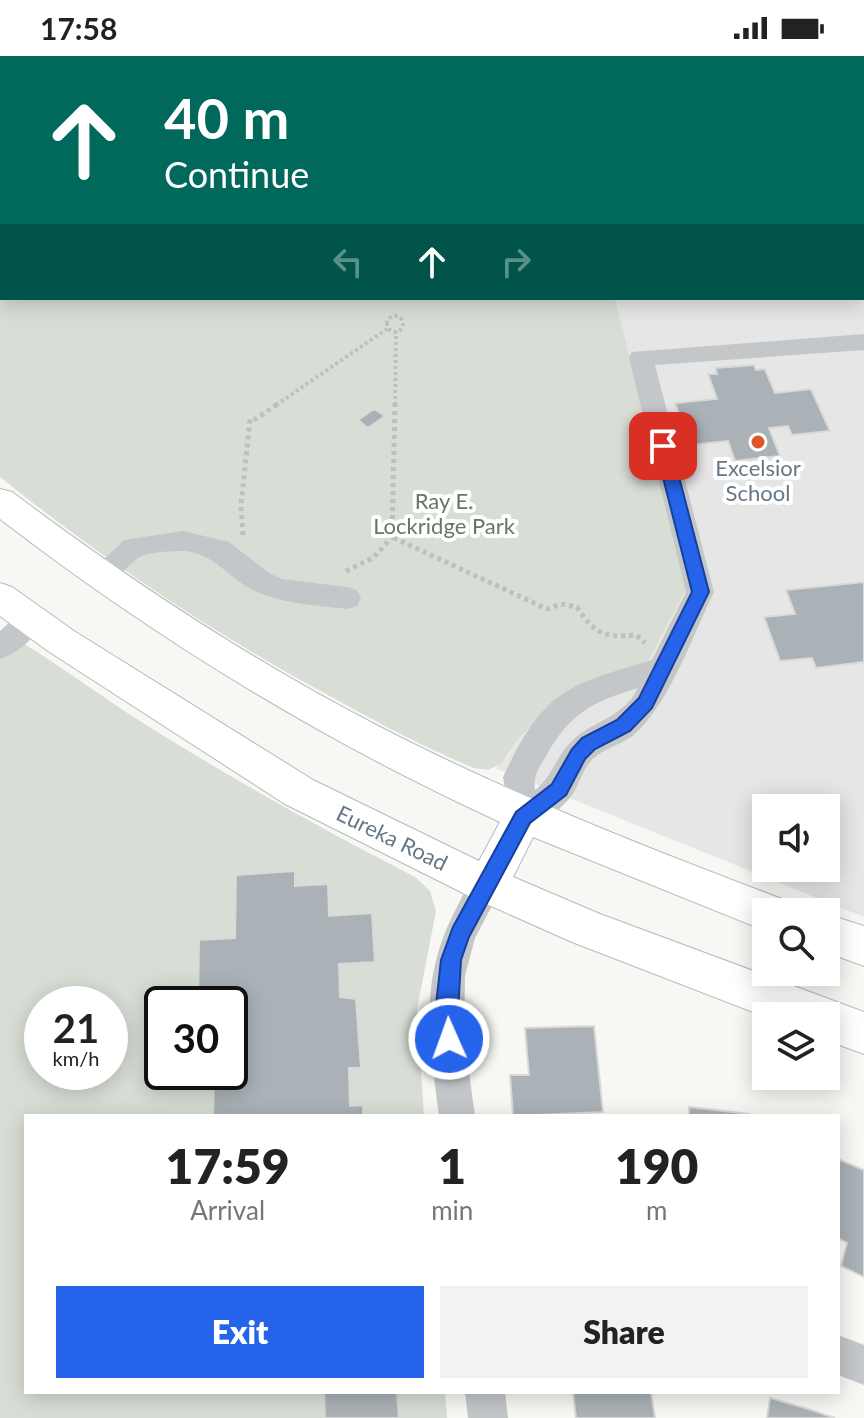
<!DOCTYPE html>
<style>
body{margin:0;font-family:Lato,sans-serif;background:#f2f2f2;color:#222;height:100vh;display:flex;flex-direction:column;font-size:30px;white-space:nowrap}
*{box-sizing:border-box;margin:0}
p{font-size:26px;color:#767676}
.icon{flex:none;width:44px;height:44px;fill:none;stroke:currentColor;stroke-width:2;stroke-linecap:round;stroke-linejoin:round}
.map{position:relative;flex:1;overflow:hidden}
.sheet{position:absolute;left:24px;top:1058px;width:816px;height:280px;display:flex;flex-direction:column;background:#fff;border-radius:0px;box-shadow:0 4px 20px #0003}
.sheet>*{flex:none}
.hud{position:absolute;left:0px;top:0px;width:864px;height:244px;box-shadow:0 4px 20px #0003;background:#00695c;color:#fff;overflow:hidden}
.tools{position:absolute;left:752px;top:738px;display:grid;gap:16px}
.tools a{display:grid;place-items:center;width:88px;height:88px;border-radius:0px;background:#fff;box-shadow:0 4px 20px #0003;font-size:40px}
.speed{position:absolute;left:24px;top:930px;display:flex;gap:16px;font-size:40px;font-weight:700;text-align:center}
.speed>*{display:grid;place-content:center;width:104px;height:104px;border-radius:50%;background:#fff;box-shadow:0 4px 20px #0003;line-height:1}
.speed small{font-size:20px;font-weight:400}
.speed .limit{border:4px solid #111;border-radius:12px;background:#fff;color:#111}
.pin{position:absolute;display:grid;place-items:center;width:68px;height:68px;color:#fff;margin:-34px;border-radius:16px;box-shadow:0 4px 12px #0006}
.me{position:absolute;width:88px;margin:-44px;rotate:358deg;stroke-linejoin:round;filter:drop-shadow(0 0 6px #0008)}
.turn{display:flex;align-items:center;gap:28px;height:168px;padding:0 32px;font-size:36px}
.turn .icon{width:104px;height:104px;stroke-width:2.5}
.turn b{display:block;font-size:56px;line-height:68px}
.lanes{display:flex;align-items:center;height:76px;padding:0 32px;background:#0003;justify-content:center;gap:40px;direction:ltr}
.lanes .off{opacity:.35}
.eta{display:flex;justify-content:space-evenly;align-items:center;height:136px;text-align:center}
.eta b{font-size:48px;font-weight:800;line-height:56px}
.cta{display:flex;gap:16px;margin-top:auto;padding:16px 32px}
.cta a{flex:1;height:92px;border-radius:0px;background:#2563eb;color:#fff;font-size:32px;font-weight:800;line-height:92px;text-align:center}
.cta a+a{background:#f2f2f2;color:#222}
.status{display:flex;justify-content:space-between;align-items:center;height:56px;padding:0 40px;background:#fff;direction:ltr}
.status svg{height:22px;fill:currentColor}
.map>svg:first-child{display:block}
.built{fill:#e5e6e5;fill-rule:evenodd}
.green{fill:#d8ded5;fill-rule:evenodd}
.building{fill:#aab2b7;stroke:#d9d9d7;stroke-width:2}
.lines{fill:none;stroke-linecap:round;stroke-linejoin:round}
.major-casing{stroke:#b6babe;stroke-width:2}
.path-far1{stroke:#bdbfc1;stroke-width:4;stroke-dasharray:3 3;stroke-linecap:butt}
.path{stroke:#bdbfc1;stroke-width:5;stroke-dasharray:4 4;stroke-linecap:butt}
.minor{fill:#c3c7ca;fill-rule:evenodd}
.major{fill:#fff;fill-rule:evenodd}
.route{fill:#2563eb;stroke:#184099;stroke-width:2}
.poi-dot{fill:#e0562b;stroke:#fff;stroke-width:3}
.labels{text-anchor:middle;stroke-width:8;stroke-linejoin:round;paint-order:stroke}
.poi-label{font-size:22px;fill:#677785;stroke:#fff}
.park-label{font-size:22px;fill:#667761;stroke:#fff}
.street-label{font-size:22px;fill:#677785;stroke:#fff}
</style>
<div class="status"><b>17:58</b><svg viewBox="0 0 49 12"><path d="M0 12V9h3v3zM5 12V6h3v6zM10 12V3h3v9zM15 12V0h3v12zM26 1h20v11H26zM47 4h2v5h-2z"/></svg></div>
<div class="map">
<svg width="864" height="1362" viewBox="0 0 864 1362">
<rect width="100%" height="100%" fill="#f7f7f4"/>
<path class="built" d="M864,121V861L495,712L508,700L519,682L687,531L615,242H862ZM766,752H826V812H766Z"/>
<path class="green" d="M0,0H864L862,122V2H2V242H615L687,531L647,607L560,644L519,682L502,707L488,714L474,712C427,693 381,668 337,644C217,580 106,506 0,421Z
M0,574C50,601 95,637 143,667C232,723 322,773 415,821L430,835L436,855L417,953L424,1060H26V1336H445L447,1362H0ZM42,948H110V1016H42ZM162,948H230V1016H162Z"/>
<path class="building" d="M754,309L756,314L765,313L775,337L811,333L830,375L792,379L788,370L769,372L780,400L735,405L728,385L690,389L675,347L717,343L708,318H717L715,312Z
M374,353L385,360L368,372L358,364Z
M864,526V606L816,612L812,602L780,605L764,561L795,558L786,534Z
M295,815V830L328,828L329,860L372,857L375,906L339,908L340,941L356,943L361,1012H349L350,1050L363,1049V1060H213L214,1022L196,1023V1016H230V948H198L199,884L235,882L236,819Z
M594,970L603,1056L513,1060L510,1019H529L525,972Z
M689,1051L749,1058V1060H689Z
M838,1103L864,1114V1221L841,1210L847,1187L838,1182Z
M324,1336H397L399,1362H325Z
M573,1336H651L655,1362H576Z
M770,1342L805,1352L835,1362H767Z"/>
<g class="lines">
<defs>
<path id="major" d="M0,433L12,436C129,524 250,604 380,671C510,738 645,791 782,843L788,856H766V875L533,781L513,821L600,858L864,956V998L826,984V960L766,961L572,886L473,842L285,748L48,595L0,560V527L12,531L74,575L313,724L479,805L500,766C321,684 156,583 0,463Z
M826,858L864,870V910L826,896Z"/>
</defs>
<use href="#major" class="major-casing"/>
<path class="path-far1" d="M387 268a8 8 0 1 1 16 0a8 8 0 1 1-16 0Z
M276,349L387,273
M395,349L396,275"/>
<path class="path" d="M395,347L392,481L547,553L561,548L577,551C594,578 605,582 636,579L645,587
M243,479L241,450L250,363H256L279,347
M346,515L373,502L392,481"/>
<path class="minor" d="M864,278V294L655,309L714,536C693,579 671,643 637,676C624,689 603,691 590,706C581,716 578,733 569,743C555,758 532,778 512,771L503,721C544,635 564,630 652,604L686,536L629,302L632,296ZM638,632C621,665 590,664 569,688C555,703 552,721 535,734C533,719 539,712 546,700C570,657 592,646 638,632Z
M183,475L229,486L269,517L282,523L347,531L357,534L361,542L357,550L347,553C315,549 280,548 251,533C226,520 214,497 183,495C172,495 149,496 140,501C122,511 115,536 90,528L86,521L124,484Z
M31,553L41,556L45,564C37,580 17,598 0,603V575L21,556Z
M487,814L498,819L503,829L475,882L465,920L464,980L475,1060H439C429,982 418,924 457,851C465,836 471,820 487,814Z
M838,1279L864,1289V1329L838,1319Z
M465,1336H505L508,1362H468Z"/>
<use href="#major" class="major"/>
</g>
<path class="route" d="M663,384L671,390L709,536L652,652L630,675L595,693L585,703L566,739L530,767L469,881L461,904L456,991L449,994L441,991L435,958L441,904L453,871L516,756L552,728L572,693L582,682L617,664L639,642L692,536L655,390Z"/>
<circle class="poi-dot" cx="758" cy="386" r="8"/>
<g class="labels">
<g class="poi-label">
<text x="758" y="420">Excelsior<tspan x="758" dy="25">School</tspan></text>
</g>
<g class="park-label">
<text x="444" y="453">Ray E.<tspan x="444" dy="25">Lockridge Park</tspan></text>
</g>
<g class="street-label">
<text transform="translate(392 782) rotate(26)" y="8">Eureka Road</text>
</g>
</g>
</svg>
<div class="tools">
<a><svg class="icon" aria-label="sound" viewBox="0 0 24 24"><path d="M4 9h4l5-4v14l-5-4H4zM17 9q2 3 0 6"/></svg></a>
<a><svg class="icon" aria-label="search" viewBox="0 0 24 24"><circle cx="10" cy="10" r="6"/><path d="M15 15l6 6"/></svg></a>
<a><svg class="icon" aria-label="layers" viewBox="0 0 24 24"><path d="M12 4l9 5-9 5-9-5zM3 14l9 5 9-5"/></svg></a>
</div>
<div class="speed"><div>21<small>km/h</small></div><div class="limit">30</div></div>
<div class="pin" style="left:663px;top:390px;background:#d93025"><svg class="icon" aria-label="arrive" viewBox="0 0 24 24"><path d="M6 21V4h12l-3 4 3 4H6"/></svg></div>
<svg class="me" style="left:449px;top:983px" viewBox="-20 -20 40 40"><circle r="17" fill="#2563eb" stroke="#fff" stroke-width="3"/><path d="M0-11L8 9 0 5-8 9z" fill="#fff"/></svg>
<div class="hud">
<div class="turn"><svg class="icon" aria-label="ahead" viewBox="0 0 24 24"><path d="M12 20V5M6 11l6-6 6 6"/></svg><div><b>40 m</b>Continue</div></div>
<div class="lanes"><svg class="icon off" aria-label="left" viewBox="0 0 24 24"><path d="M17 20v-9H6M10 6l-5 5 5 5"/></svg><svg class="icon" aria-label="ahead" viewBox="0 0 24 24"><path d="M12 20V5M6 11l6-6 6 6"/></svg><svg class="icon off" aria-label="right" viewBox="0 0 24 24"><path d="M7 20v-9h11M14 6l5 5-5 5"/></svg></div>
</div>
<section class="sheet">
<div class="eta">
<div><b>17:59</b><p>Arrival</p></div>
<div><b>1</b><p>min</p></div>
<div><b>190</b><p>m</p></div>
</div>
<div class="cta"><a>Exit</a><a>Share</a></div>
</section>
</div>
